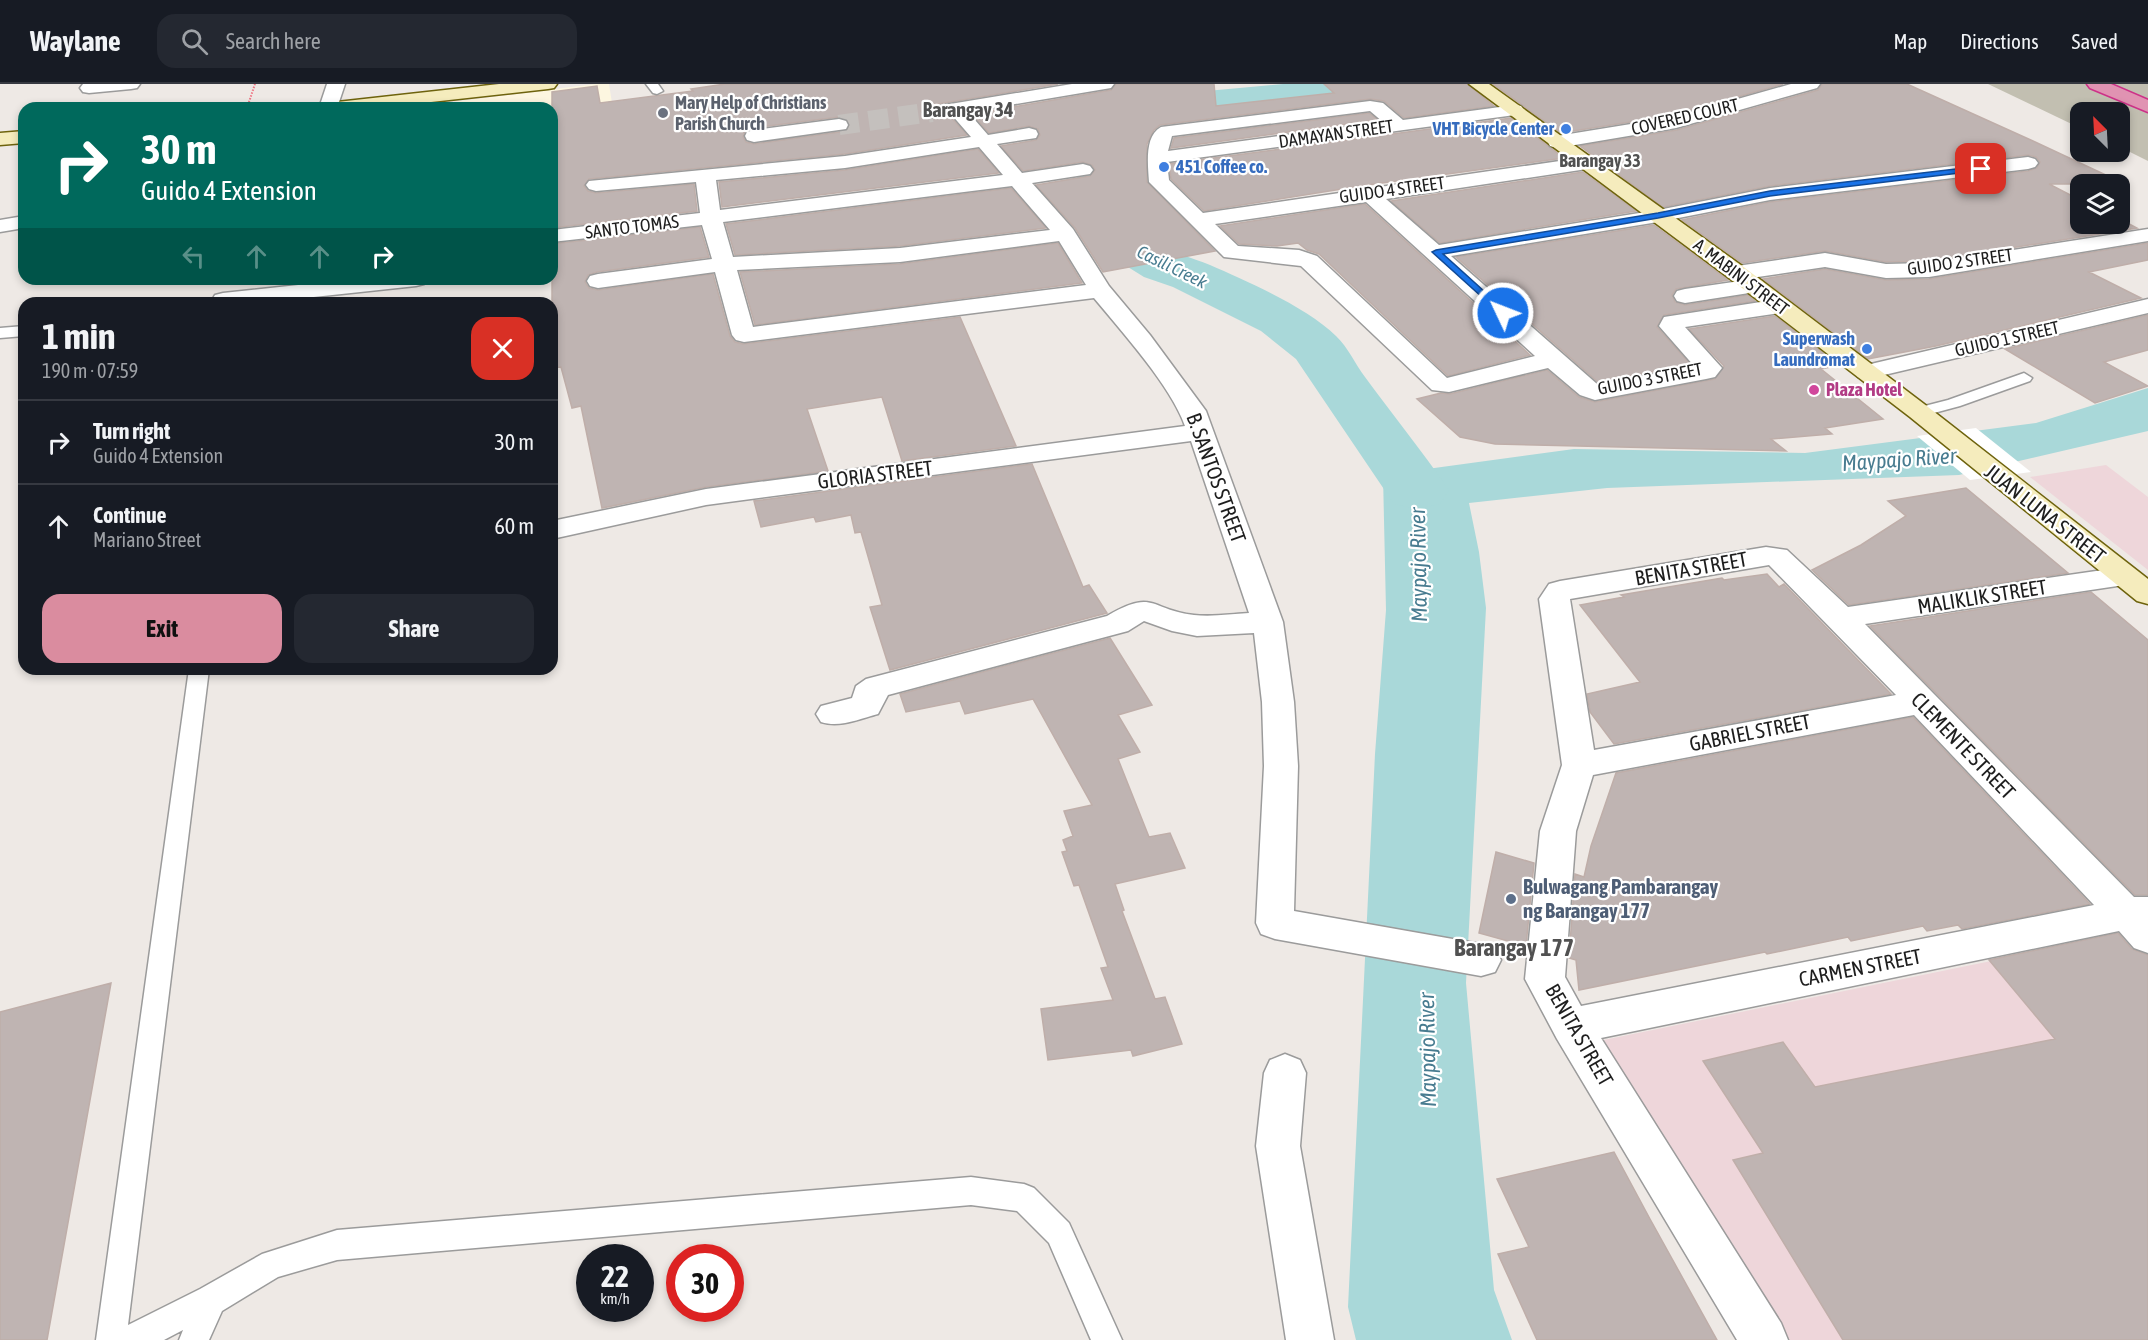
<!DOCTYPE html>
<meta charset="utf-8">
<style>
body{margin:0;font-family:"Asap Condensed",sans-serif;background:#242831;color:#f1f3f6;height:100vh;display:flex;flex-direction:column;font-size:22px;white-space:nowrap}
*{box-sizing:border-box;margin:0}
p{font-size:20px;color:#9ea1a6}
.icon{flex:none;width:33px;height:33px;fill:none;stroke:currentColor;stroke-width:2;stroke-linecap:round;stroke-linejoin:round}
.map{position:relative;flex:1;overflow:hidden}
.side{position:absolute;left:18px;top:213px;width:540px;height:378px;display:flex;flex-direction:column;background:#171b24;border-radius:18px;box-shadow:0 3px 9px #0003}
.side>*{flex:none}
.top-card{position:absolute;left:18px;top:18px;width:540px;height:183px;border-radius:18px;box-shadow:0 3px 9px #0003;background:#00695c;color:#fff;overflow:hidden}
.needle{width:39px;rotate:336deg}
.buttons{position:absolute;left:2070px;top:18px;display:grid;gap:12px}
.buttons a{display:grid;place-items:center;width:60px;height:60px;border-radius:12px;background:#171b24;box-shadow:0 3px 9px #0003;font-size:30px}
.speed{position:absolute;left:576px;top:1160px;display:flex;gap:12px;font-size:30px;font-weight:700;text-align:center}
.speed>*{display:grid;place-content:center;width:78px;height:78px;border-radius:50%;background:#171b24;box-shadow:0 3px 9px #0003;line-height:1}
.speed small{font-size:15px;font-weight:400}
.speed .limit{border:9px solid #d22;background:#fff;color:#111}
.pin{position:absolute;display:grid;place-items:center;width:51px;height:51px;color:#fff;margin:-26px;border-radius:12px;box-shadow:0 3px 9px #0006}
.me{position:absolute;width:66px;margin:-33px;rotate:313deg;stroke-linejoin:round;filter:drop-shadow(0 0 4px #0008)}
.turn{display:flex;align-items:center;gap:21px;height:126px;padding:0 24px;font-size:27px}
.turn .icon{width:78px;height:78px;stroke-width:2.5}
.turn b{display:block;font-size:42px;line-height:51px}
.lanes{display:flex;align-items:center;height:57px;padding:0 24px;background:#0003;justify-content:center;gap:30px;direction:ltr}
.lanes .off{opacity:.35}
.round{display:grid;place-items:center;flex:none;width:63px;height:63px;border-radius:18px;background:#242831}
.headline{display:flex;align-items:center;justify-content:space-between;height:102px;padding:0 24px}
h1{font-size:36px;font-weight:700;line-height:45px}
.action{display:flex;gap:12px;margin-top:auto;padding:12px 24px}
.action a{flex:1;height:69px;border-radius:18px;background:#da8c9f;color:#111;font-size:24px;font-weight:700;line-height:69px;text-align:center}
.action a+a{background:#242831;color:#f1f3f6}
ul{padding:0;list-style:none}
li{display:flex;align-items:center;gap:18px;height:84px;padding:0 24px;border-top:2px solid #363941}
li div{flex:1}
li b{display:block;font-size:22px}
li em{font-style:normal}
header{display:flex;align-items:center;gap:36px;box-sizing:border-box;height:84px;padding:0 30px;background:#171b24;border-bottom:2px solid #363941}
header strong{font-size:28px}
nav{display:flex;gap:33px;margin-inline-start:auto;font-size:21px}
.search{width:420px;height:54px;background:#242831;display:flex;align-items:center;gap:15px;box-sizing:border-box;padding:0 21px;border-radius:18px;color:#9ea1a6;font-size:22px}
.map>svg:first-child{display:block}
.commercial{fill:#eed6da}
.education{fill:#fdf6e0}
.construction{fill:#c2bfb1}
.water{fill:#a9d8d9}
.pier{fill:#fff}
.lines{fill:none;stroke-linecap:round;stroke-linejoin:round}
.river{fill:#a9d8d9;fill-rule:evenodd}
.building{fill:#bfb4b2;stroke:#bfaea9;stroke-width:1.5;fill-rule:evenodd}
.street-tunnel{stroke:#c4c0bd;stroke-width:20;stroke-dasharray:20 10;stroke-linecap:butt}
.lane-casing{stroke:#9b9b9b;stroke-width:3}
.street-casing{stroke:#9b9b9b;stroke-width:3}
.secondary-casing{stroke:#6e630d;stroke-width:3}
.highway-casing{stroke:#cd3188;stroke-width:3}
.path{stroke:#ef7583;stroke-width:2;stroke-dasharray:1.5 1.5;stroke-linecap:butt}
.lane{fill:#fff;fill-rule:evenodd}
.street{fill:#fff;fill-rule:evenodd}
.secondary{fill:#f5ecbd;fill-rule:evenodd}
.highway{fill:#e093b2;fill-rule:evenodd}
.route{fill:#1a73e8;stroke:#114b97;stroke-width:1.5}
.worship-dot{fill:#6b7280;stroke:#fff;stroke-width:2}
.shop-dot{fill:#3f7fe0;stroke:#fff;stroke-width:2}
.hotel-dot{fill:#d1479c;stroke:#fff;stroke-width:2}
.service-dot{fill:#5c6f8a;stroke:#fff;stroke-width:2}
.labels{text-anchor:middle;stroke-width:4.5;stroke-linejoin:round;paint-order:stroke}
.far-worship-label{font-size:18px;font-weight:bold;fill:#5b616d;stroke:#fff;text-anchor:start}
.far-street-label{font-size:18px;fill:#1e1e1e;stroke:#fff}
.far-shop-label{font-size:18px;font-weight:bold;fill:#366cbe;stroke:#fff;text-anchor:end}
.far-neighbourhood-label{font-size:18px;font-weight:bold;fill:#515151;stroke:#fff}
.far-water-label{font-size:18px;font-style:italic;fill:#487c90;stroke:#fff}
.far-hotel-label{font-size:18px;font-weight:bold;fill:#b23c85;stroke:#fff;text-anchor:start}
.far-quarter-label{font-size:20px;font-weight:bold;fill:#515151;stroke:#fff}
.street-label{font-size:21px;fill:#1e1e1e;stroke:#fff}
.service-label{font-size:21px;font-weight:bold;fill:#4e5e75;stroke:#fff;text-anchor:start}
.water-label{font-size:22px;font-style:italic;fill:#487c90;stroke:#fff}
.quarter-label{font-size:24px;font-weight:bold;fill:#515151;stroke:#fff}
</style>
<header>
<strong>Waylane</strong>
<div class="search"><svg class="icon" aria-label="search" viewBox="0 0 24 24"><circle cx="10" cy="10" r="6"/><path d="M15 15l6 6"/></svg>Search here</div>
<nav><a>Map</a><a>Directions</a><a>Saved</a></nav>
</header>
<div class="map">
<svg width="2148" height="1256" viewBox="0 0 2148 1256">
<rect width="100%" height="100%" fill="#eee9e5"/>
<path class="commercial" d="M2106,381L2148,413V486L2030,393Z
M2001,875L2148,1046V1256H1783L1599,957Z"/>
<path class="education" d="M595,0H609L621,76L552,24H403Z"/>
<path class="construction" d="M1988,0H2148V77L2120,63V28H2080V44Z"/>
<path class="water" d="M2148,304V347L1959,391L1607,404L1469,419L1479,468L1486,524L1466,899L1494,1206L1512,1256H1356L1348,1223L1375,670L1386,526L1383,391L1574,365L1805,369L2036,339Z"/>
<path class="pier" d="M1976,344L2031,388L1970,396L1917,352Z"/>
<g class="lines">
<path class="river" d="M1283,0H1432L1426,9L1412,12L1139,39L1136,40C1127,65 1115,103 1128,129C1142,160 1182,170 1210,181C1247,197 1308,224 1336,252C1348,263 1355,280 1365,293C1393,331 1422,367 1449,406L1440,420L1417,425L1394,420L1296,275L1261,247L1173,203L1144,193L1107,170L1080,131L1076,113L1077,95L1085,59L1102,24L1130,14Z"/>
</g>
<path class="building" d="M725,0H1058L926,22L921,27L926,34L950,32L967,51L845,70L589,95L584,102L588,107L596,109L694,100L697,127L552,144V8L597,2L600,19L693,7L691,5ZM839,33L848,36L850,42L846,47L754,60L746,58L743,53L745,47L753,44Z
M1116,0H1214L1216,22L1334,9L1324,0H1467L1494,22L1404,34L1384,17L1370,15L1160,41L1154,46L1147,60V98L1215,167L1103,188L1075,144L1036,101L1090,92L1095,86L1092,81L1083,78L1023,87L1001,62L1036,56L1040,51L1038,45L1029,42L989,49L972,30L1111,6Z
M1493,0H1783L1674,31L1561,49Z
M1822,0H1907L2033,57L2125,100H2049L2080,116V140H2120V135L2137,144L1929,177L1886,178L1825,167L1742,179L1682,136L1770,118L2028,87L2037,84L2040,78L2036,73L2028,71L1770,102L1663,123L1580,62L1677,46L1818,6Z
M1369,29L1378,36L1171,64L1174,54Z
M1511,34L1564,74L1367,101L1204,127L1171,95L1169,80Z
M978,65L999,89L722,123L719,98L845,86Z
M1583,88L1636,127L1440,159L1391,117Z
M1011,104L1046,144L900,162L735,171L726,140Z
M1365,120L1530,271L1448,292L1319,170L1307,166L1298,159L1277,162L1239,160L1220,142Z
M1654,141L1728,196L1676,205L1672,211L1675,218L1685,221L1748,211L1755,217L1664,231L1657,243L1691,281L1598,298L1456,173Z
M700,143L709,173L597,188L588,191L585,198L589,204L598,206L713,190L730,252L735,258L743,260L960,233L1016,362L902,377L882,313L807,325L828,387L706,403L602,424L581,322L572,324L561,283L552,284V160Z
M1058,159L1082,199L755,241L740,188L900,180Z
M2148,159V176L2089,188L2141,214L1936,262L1868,275L1763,195L1825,185L1886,196L1929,195Z
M2148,231V266L2104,278L2148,302L2095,319L2005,265Z
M1775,232L1839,281L1821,285L1883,335L1825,344L1832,350L1771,355L1786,367L1495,360L1460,353L1417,315L1441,309L1450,310L1547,286L1579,313L1595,318L1715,295L1724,282L1689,245Z
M1032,380L1083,503L1089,501L1107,529L890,586L870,523L882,521L861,448L855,449L851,431L816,438L814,433L761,443L754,417Z
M1966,404L2068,489L1849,521L1812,486L1861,461L1906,432L1888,417Z
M1767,490L1779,503L1784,500L1891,610L1614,660L1590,628L1587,610L1640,598L1580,521L1624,513L1621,511L1722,494L1724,496Z
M2091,508L2148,556V811H2135L1870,542Z
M1110,554L1152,621L1118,631L1140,668L1118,675L1149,753L1170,749L1185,784L1115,800L1124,826L1122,827L1155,915L1165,913L1182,960L1133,972L1131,966L1048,976L1041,925L1113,916L1101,884L1108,883L1079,801L1074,802L1062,768L1067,767L1063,756L1073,752L1064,727L1092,721L1033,615L965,630L960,617L906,628L900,610Z
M1913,633L2090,820L1962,845L1958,841L1927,847L1923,842L1851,857L1848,853L1767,870L1765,868L1579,906L1576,876L1569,874L1575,790L1584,793L1591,762L1616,689Z
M1496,768L1534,779L1526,862L1479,849Z
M2118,849L2132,865L2148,871V1256H1843L1733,1076L1763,1069L1703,977L1783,958L1815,1003L2055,955L1989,876Z
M111,899L47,1256H0V928Z
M1614,1068L1650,1135L1717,1256H1537L1498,1170L1529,1163L1497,1095Z"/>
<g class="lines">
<path class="street-tunnel" d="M839,41L932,28"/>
<defs>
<path id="lane" d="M646,0H658L663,7L657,10L653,9Z
M24,242V252L0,254V244Z
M2024,289L2032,294L2030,297L1960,322L1919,333L1911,328L1913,325L1948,316Z
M189,585H209L128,1241L200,1205L262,1170L337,1146L971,1093L1024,1100L1034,1104L1069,1139L1122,1256H1091L1049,1159L1017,1127L971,1121L337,1176L278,1193L222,1227L209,1256H179L183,1246L164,1256H96Z"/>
<path id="street" d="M83,0H140L137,4L131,5L89,9L83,8L80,4Z
M327,0H345L337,24H319Z
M1072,0H1114L1111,4L1105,5L968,28L988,51L1029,44L1036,46L1038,50L1036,54L997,60L1022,89L1083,80L1090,82L1093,86L1090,90L1032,99L1073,145L1109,202L1150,251L1206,327L1283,538L1294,618L1298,682L1294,827L1481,860L1495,864L1501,876L1495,888L1481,892L1275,855L1261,850L1256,839L1264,682L1262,618L1254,549L1197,552L1172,547L1144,537L1128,547L888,611L878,630C859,635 840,644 821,638L816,630L821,622L852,614L856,602L866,595L1107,532C1155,504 1149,526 1194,531C1212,533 1231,530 1249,529L1191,357L706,421L552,455V437L706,405L1185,342C1171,302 1122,248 1094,214L744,258L736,256L732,251L715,188L598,204L590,202L587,197L590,192L598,190L712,175L702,141L552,158V146L700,129L696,98L596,107L589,105L586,101L589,97L845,72L971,53L951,30L932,33L926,32L923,28L926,24L932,23ZM979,63L1003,91L720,126L716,96L845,84ZM1012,102L1050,146L900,164L733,173L723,138ZM1059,157L1086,201L753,243L737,186L900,178Z
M1791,0H1820L1817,4L1676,44L1557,64L1550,62L1548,58L1550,54L1557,52L1674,33Z
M1370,17L1383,19L1403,36L1515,21L1521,22L1524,26L1521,30L1515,31L1167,78L1169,96L1203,129L1360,106L1368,103L1373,104L1587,73L1594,75L1597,79L1594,83L1587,85L1386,115L1439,161L1658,126L1770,104L2028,73L2035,75L2038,79L2035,83L2028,85L1770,116L1658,138L1451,172L1597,300L1695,283L1659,242L1664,233L1780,215L1788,217L1791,222L1788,227L1780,229L1685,243L1722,284L1715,293L1706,295L1595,316L1580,311L1548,284L1449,308L1432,306L1301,182L1224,173L1149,98C1148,81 1144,52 1161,43ZM1370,27L1383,38L1168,67L1172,52ZM1366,118L1535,272L1447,294L1317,172L1299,166L1238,162L1215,140Z
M839,35L846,37L848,41L846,45L754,58L747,56L745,52L747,48L754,46Z
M24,132V144L0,148V136Z
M2148,145V157L1929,193L1886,194L1825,183L1737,196L1729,194L1726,189L1729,184L1737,182L1825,169L1886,180L1929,179Z
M354,195H427L424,200L416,202L258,219H214L212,216L215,211L223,209Z
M1754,195L1762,197L1765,202L1762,207L1685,219L1677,217L1674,212L1677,207L1685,205Z
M2148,215V229L1867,295L1858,293L1855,288L1858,283Z
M1766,463L1787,466L1848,523L2124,483L2134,485L2139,492L2134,499L2124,501L1865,540L2134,813H2148V869L2134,864L2119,847L1601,954L1781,1239L1788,1256H1737L1557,955L1525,895L1540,747L1562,681L1539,515L1549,500L1560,497ZM1769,481L1896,611L1594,666L1570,515ZM1914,631L2094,821L1581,922L1565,893L1576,747L1593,691Z
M1285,970L1300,976L1306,989L1300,1062L1334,1256H1286L1256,1062L1264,989L1270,976Z"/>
<path id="secondary" d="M499,0H557L554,4L548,5L377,24H319L322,20L328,19Z
M1469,0H1489L1745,184L1928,323L2148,495V520L2137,517L1910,333L1729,194Z
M24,47V59L0,61V49Z"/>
<path id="highway" d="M2087,0H2111L2148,16V28L2090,4Z"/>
</defs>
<use href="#lane" class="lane-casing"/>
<use href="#street" class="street-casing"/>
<use href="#secondary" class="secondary-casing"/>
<use href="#highway" class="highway-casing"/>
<path class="path" d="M247,24L255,0"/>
<use href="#lane" class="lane"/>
<use href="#street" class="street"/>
<use href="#secondary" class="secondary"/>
<use href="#highway" class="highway"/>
</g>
<path class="route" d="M1981,82L1985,85L1984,86L1770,112L1658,134L1443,170L1506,227L1507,229L1503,232L1432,168L1436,166L1658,129L1770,107Z"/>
<circle class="worship-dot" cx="663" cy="29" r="6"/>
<g class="shop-dot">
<circle cx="1566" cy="45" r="6"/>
<circle cx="1164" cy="83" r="6"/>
<circle cx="1867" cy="265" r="6"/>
</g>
<circle class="hotel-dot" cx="1814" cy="306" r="6"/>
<circle class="service-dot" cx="1511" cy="815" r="6"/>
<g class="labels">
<g class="far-worship-label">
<text x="675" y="25">Mary Help of Christians<tspan x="675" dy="21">Parish Church</tspan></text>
</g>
<g class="far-street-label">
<text transform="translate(1685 33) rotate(-13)" y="6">COVERED COURT</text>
<text transform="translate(1336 50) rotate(-8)" y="6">DAMAYAN STREET</text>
<text transform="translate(1392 106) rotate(-8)" y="6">GUIDO 4 STREET</text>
<text transform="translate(632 143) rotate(-7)" y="6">SANTO TOMAS</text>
<text transform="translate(1960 178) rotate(-8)" y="6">GUIDO 2 STREET</text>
<text transform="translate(1741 193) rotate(37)" y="6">A. MABINI STREET</text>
<text transform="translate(2007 255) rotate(-13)" y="6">GUIDO 1 STREET</text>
<text transform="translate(1650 295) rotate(-11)" y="6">GUIDO 3 STREET</text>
</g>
<g class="far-shop-label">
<text x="1554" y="51">VHT Bicycle Center</text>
<text x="1176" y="89" text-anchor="start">451 Coffee co.</text>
<text x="1855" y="261">Superwash<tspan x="1855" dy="21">Laundromat</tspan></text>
</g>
<g class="far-neighbourhood-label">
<text x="1600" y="83">Barangay 33</text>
</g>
<g class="far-water-label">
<text transform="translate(1172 183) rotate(26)" y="6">Casili Creek</text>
</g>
<g class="far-hotel-label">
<text x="1826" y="312">Plaza Hotel</text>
</g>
<g class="far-quarter-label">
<text x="968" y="33">Barangay 34</text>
</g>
<g class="street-label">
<text transform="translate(875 391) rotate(-7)" y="7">GLORIA STREET</text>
<text transform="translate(1216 394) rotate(70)" y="7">B. SANTOS STREET</text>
<text transform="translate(2045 430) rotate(38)" y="7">JUAN LUNA STREET</text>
<text transform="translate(1691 485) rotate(-10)" y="7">BENITA STREET</text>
<text transform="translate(1982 513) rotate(-9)" y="7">MALIKLIK STREET</text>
<text transform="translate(1750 649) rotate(-11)" y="7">GABRIEL STREET</text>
<text transform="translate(1963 662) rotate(46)" y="7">CLEMENTE STREET</text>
<text transform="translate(1860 884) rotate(-11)" y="7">CARMEN STREET</text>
<text transform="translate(1579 951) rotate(60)" y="7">BENITA STREET</text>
</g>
<g class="service-label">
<text x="1523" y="810">Bulwagang Pambarangay<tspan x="1523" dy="24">ng Barangay 177</tspan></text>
</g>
<g class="water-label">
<text transform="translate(1899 375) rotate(-4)" y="8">Maypajo River</text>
<text transform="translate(1418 481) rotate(-91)" y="8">Maypajo River</text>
<text transform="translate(1427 966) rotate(-91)" y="8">Maypajo River</text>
</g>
<g class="quarter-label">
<text x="1514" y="872">Barangay 177</text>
</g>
</g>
</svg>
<div class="buttons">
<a><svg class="needle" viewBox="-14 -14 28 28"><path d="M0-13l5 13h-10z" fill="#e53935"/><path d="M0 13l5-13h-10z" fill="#9ea1a6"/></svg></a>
<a><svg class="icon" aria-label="layers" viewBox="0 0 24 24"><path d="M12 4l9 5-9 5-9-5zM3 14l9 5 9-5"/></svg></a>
</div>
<div class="speed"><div>22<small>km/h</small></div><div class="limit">30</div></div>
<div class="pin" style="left:1981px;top:85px;background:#d93025"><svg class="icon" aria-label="arrive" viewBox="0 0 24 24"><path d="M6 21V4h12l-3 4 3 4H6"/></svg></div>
<svg class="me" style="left:1503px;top:229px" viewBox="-20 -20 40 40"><circle r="17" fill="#1a73e8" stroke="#fff" stroke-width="3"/><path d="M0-11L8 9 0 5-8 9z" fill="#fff"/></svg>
<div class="top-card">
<div class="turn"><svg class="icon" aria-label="right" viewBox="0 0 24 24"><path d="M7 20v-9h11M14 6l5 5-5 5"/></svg><div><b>30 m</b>Guido 4 Extension</div></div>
<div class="lanes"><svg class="icon off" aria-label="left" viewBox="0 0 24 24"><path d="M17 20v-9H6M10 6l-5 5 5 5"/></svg><svg class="icon off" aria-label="ahead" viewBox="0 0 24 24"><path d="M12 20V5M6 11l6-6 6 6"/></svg><svg class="icon off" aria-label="ahead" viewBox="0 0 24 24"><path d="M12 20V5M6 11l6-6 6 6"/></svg><svg class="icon" aria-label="right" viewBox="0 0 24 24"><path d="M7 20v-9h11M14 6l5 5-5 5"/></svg></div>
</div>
<section class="side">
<div class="headline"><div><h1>1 min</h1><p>190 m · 07:59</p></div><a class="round" style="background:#d93025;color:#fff"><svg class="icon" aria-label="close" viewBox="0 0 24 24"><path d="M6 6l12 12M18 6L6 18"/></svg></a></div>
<ul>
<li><svg class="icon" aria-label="right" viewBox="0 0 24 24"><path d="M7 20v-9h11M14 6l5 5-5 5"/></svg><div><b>Turn right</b><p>Guido 4 Extension</p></div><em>30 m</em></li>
<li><svg class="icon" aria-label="ahead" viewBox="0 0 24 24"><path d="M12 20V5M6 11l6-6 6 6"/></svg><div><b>Continue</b><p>Mariano Street</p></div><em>60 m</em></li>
</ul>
<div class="action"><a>Exit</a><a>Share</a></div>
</section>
</div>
